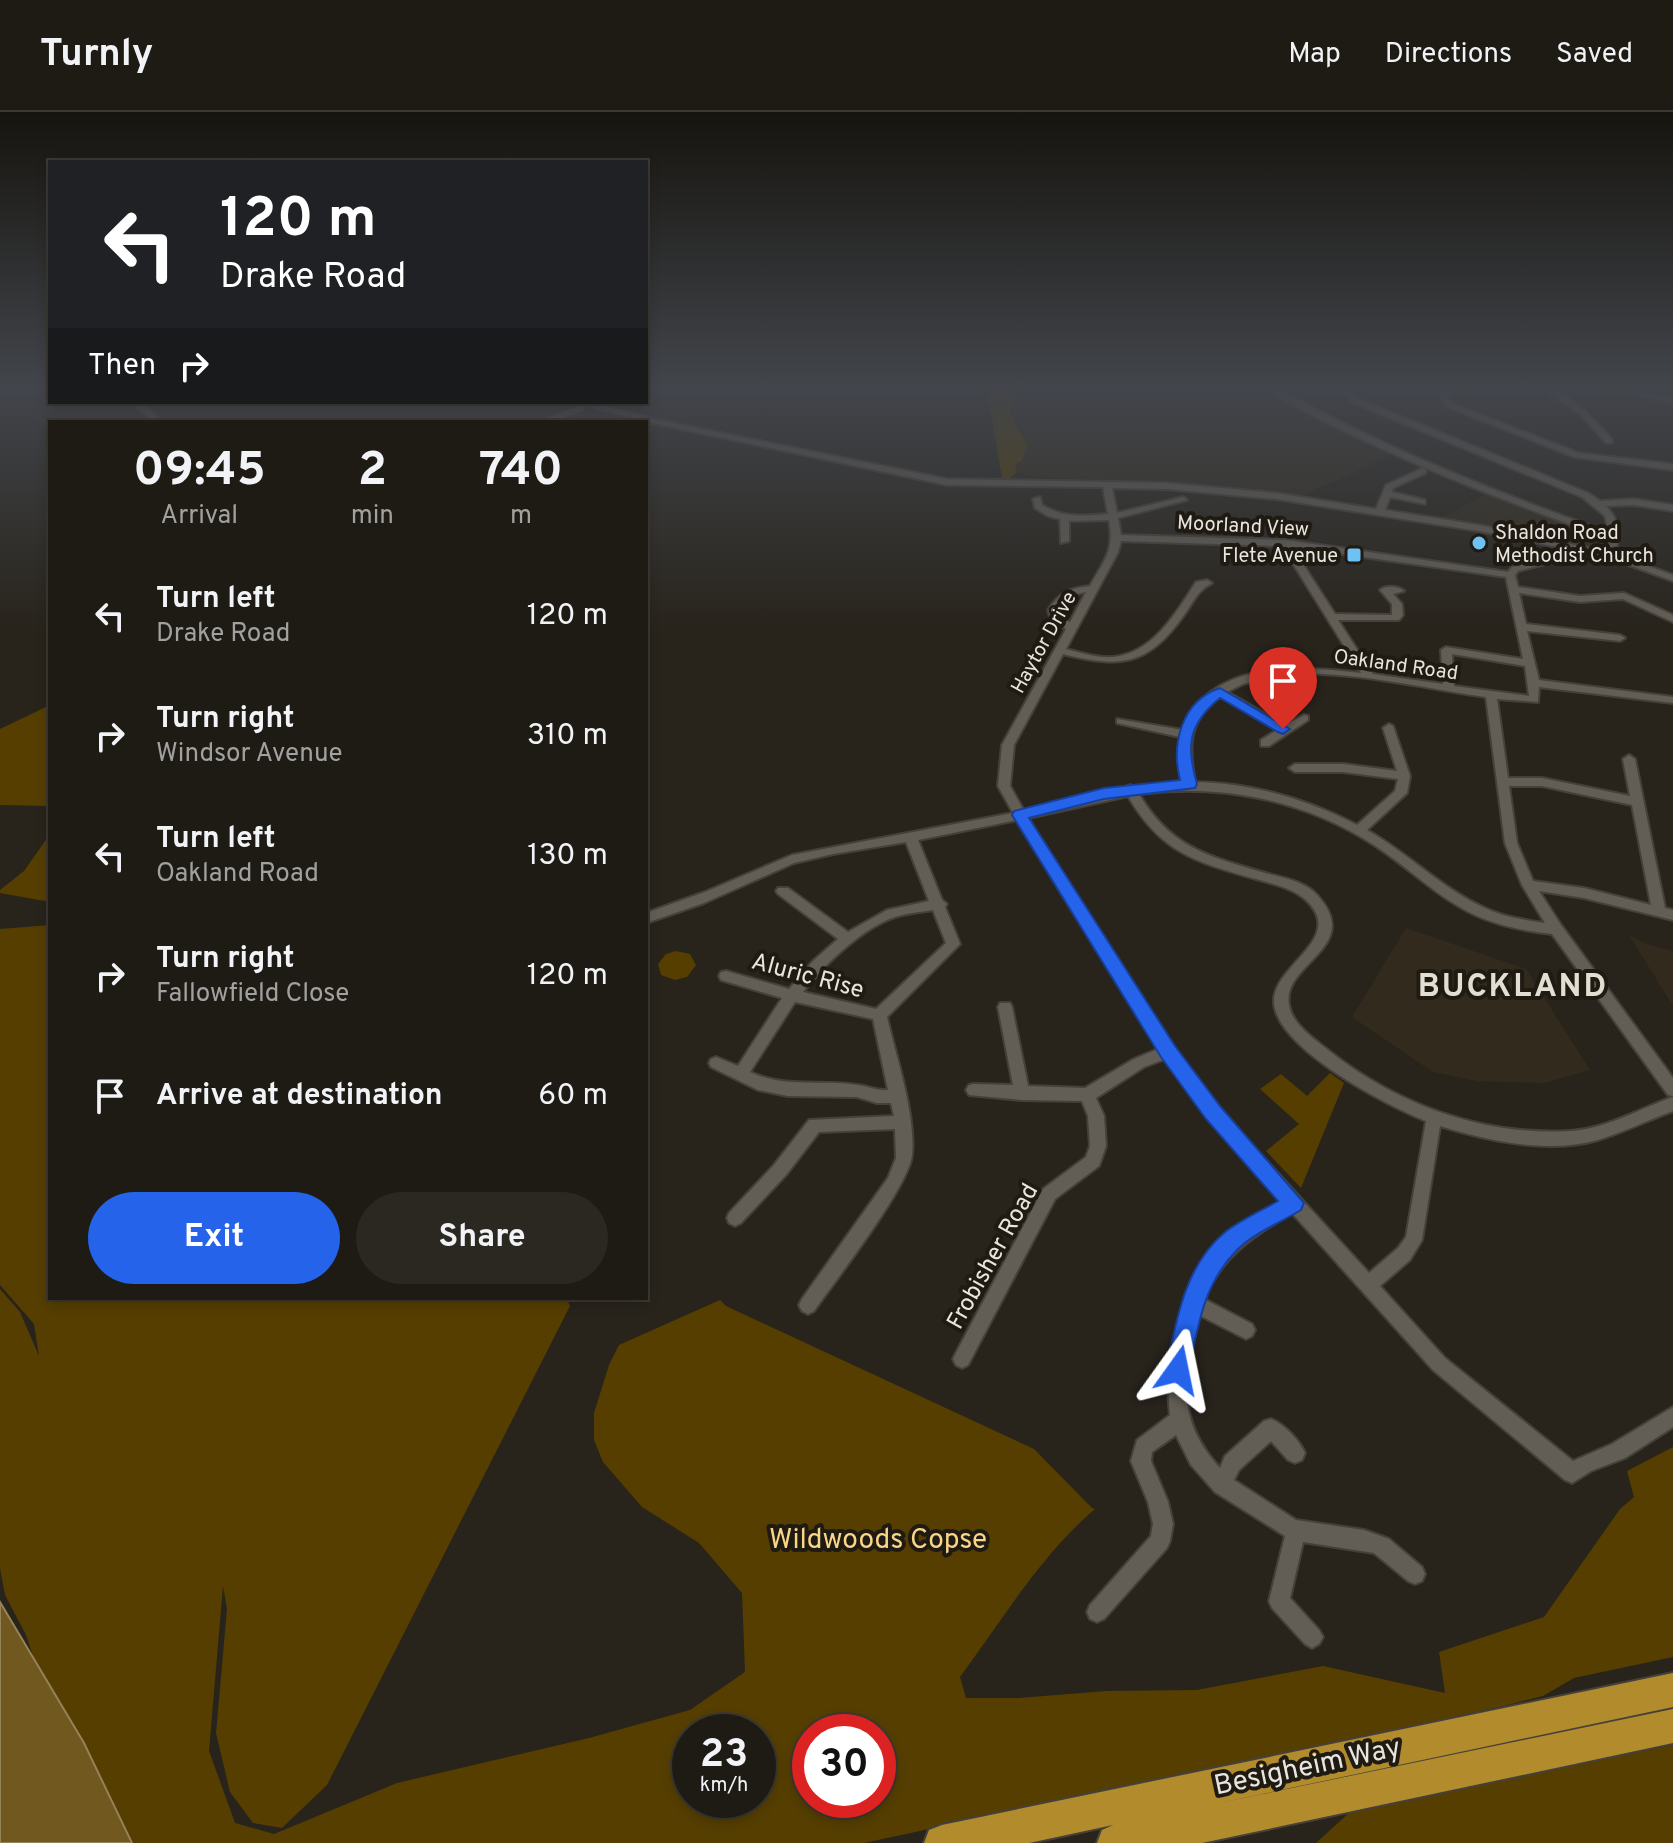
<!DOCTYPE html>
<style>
body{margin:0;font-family:Overpass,sans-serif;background:#2b2822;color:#f1f3f6;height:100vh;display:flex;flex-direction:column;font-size:30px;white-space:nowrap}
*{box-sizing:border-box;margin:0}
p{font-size:26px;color:#a1a1a0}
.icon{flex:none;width:44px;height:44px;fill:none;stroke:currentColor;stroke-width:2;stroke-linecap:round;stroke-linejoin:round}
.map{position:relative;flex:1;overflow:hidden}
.panel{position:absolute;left:48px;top:308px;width:600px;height:880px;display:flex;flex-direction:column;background:#1e1b15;border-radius:0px;box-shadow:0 4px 12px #0003,0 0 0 2px #3c3934}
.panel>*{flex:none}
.hud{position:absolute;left:48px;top:48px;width:600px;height:244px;border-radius:0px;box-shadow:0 4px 12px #0003,0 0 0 2px #3c3934;background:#202124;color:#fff;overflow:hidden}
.speed{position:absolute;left:672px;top:1602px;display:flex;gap:16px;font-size:40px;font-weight:700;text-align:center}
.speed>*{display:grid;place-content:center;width:104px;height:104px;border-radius:50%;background:#1e1b15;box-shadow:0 4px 12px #0003,0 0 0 2px #3c3934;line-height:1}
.speed small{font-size:20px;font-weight:400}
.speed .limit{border:12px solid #d22;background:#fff;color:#111}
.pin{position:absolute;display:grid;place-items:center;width:68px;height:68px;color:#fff;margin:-82px -34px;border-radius:50% 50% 50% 0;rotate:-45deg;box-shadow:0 0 8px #0007}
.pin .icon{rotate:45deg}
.me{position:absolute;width:88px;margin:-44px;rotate:12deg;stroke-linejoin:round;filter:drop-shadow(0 0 6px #0008)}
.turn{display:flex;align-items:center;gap:28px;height:168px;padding:0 40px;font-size:36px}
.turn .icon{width:104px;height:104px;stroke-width:2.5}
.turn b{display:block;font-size:56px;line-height:68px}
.then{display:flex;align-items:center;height:76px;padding:0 40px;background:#0003;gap:16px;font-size:30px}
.eta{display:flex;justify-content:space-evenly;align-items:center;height:136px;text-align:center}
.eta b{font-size:48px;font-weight:700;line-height:56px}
.primary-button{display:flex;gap:16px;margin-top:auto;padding:16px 40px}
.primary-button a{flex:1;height:92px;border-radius:48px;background:#2563eb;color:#fff;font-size:32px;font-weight:700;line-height:92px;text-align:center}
.primary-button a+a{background:#2b2822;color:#f1f3f6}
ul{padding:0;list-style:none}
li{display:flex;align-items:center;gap:24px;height:120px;padding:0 40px}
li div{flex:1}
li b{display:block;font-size:30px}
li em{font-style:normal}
header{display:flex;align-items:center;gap:48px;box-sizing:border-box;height:112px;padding:0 40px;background:#1e1b15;border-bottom:2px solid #3c3934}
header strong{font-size:38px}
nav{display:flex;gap:44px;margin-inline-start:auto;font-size:28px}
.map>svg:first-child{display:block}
.built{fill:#322b1d}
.green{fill:#553e00;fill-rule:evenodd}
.water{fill:#70581e;stroke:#948258;stroke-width:2}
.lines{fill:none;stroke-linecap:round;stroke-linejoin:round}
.minor-casing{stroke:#45413a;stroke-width:4}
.highway-casing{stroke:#45413a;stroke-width:4}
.minor{fill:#635e55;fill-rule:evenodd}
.highway{fill:#b28b2d;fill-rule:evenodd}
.route{fill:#2563eb;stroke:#184099;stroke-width:2}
.poi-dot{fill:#6dc2f3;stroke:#1f1b13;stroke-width:3}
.labels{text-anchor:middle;stroke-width:8;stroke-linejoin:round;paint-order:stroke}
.far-street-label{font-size:20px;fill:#e8e5df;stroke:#1f1b13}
.far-poi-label{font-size:20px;fill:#e8e5df;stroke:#1f1b13;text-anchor:start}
.street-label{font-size:24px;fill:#e8e5df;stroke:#1f1b13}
.near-park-label{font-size:28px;fill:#f9d587;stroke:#1f1b13}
.near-street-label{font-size:28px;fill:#e8e5df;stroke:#1f1b13}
.district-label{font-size:32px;font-weight:bold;letter-spacing:2px;fill:#e3ded2;stroke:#1f1b13}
</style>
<header>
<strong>Turnly</strong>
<nav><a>Map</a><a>Directions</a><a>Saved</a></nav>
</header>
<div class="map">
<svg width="1673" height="1731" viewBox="0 0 1673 1731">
<rect width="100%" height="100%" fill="#28241c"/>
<path class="built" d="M1025,275H1260L1396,341L1302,384L1193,372L1034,365L1017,360L1014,356L1019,317L1010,301L1015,284Z
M1486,382L1579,417L1599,427V432L1593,436L1441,406Z
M1406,816L1526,857L1590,958L1544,971L1477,969L1433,960L1352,905Z
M1629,823L1646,832L1673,839V894Z"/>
<path class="green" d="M992,275H1025L1015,284L1010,301L1027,333L1022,349L1015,352L1017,360L1009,367H1002L990,293L986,289Z
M50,593V694L0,693V617Z
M50,722V790L0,781V778L24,759Z
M50,813V1186H567L570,1194L327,1673L282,1716L253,1711L230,1680L216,1621L227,1497L223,1474L209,1639L235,1711L274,1722L397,1671L589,1626L690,1598L745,1560L742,1481L699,1431L642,1395L603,1350L594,1328V1301L609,1253L619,1233L720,1188L726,1194L1034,1337L1092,1396L1095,1397C1041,1443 1002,1508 960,1565L966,1586H1019L1106,1579L1197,1578L1323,1554L1445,1581L1439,1540L1544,1505L1620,1397L1634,1385L1627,1359L1673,1335V1545L1574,1566L1543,1584L1504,1594L864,1731H132L84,1631L34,1547L26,1523L5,1483L0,1456V1177L20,1200L39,1244L34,1212L0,1173V817ZM690,1620H758V1688H690ZM810,1620H878V1688H810Z
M676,839L690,842L696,853L687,865L675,868L661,863L658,852L666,842Z
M1330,961L1344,971L1301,1076L1266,1039L1299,1012L1260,977L1281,962L1307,984Z
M1673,1633V1731H1316L1352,1698Z"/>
<path class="water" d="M0,1490L84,1631L132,1731H0Z"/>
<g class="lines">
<defs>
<path id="minor" d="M1266,275H1276C1382,336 1495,379 1609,421L1605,404L1582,385L1353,291L1339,275H1347L1359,287L1588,381L1600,389L1634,387L1673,393V399L1634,393L1606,394C1618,407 1620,418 1617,434L1609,436V427C1526,396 1443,366 1363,328C1331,313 1295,297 1266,275Z
M1454,275H1465L1447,283L1451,291L1579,341L1673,352V358L1574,345L1445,294L1439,282Z
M1540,275C1567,275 1595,309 1612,327V331H1606L1579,301Z
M1607,275H1622L1673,287V291Z
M131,290H140L163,310H154Z
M577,290H590L653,307L947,367L1167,371L1276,381L1376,397L1386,373L1423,356L1426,357V361L1393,376L1392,380L1425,388V392L1390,385L1385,398L1479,413L1609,440L1673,463V469L1607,445L1479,419L1276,387L1167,377L1112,376L1117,401L1183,385L1187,388L1118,406L1121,423L1285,428L1508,460L1512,455L1546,446L1549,447V451L1518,459L1515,463L1518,475L1580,484L1624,481L1673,503V510L1623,487L1580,490L1519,481L1526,512L1620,523L1625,526L1620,529L1527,519L1539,568L1673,585V591L1539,575L1538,590L1497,587L1508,666H1542L1630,684L1623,647L1629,643L1635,647L1665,796L1673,798V808L1584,786L1539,779L1561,813L1673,966V984L1668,983L1552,822C1525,819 1499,814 1475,803C1438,786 1408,755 1374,733C1304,688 1221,671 1139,682C1171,737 1211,745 1269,762C1285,766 1306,770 1318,784C1364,836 1281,851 1289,893C1292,912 1313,926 1328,938C1396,992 1481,1024 1570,1019C1606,1017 1639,997 1673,985V999C1648,1008 1624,1020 1598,1028C1548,1042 1489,1029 1440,1014L1422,1128L1410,1148L1380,1174L1445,1246L1573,1349L1612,1332L1673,1295V1315L1625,1346L1591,1359L1572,1371L1565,1368L1433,1258L1292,1101C1256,1122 1224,1143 1206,1182L1204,1187L1252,1212L1255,1218L1252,1224L1246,1227L1199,1203C1184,1264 1174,1306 1220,1356L1225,1344L1264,1309L1271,1307C1284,1312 1299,1328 1305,1341L1302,1348L1295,1351L1288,1348L1271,1329L1239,1358L1234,1368L1296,1408L1364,1418L1389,1427L1422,1455L1425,1462L1422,1469L1415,1472L1408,1469L1374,1441L1303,1430L1290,1486L1319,1518L1323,1525L1319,1532L1312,1536L1305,1532L1272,1496L1269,1489L1285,1424L1215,1380L1191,1353L1176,1323L1152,1340L1151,1349L1168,1390L1173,1412L1170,1429L1167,1436L1104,1507L1097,1510L1090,1507L1087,1500L1090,1493L1151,1424L1153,1412L1148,1390L1131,1349L1137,1328L1170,1303C1164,1253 1179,1179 1212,1140C1230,1118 1257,1104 1282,1089L1208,1006L1165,947L1144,955L1096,986L1104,1004L1106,1034L1099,1054L1055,1087L968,1253L962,1256L956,1253L953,1247L956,1241L1043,1077L1086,1045L1090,1034L1088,1004L1082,989L1022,988L969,983L966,978L969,973L974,972L1013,973L998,895L1000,891H1010L1012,895L1028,974L1085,976L1134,947L1158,937L1017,708L918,728L942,788L947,792L945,795L960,832L887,905C896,945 916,1003 912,1043C909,1074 835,1169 814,1199L808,1202L802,1199L799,1193L802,1187L888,1066L896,1046L895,1017L819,1020L786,1063L741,1111L735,1114L729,1111L727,1106L729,1101L774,1053L809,1008L894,1004L891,991H877L857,985L788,984L758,978L711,955L709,951L711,947L716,945L738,954L782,886L721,868L719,864L721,860L726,859L789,877L813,849L838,827L778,782L776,779L778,776H788L848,820L887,798L929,789L906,730L833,742L794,751L704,791L646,811V801L705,780L792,743L1013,701L998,674L1002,633L1066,517L1051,508L1048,498C1059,481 1070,476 1090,474C1104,448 1115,439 1109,408L1069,409V429L1061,431L1060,407L1048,404L1035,396L1033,387L1040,385L1042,393C1063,406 1084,404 1108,402L1103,375L947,373L652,311L585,293L583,298L550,310H539L577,295ZM1121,429L1282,434L1361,561C1300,554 1209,547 1183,618L1117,607V611L1180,625L1179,646L1183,671L1135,675L1130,673L1124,676L1024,699L1010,674L1014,633L1063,542C1120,556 1147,555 1184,503C1195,488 1196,480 1212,471L1207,468L1196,470C1174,504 1149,548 1103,545C1090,544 1078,540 1066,537L1118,440ZM1292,435L1506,465L1523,547L1446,535L1441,538L1443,572L1373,562L1338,508H1399L1403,503L1402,492L1393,482L1404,479C1399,474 1385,473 1380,478L1392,492V503L1335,502ZM1086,480L1070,510L1060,505L1058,498C1065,487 1073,482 1086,480ZM1452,542L1525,554L1529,584L1454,574ZM1285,562C1348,558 1423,576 1486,585L1505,731L1522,773L1545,811C1524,808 1504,805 1485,796C1442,777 1408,741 1367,718L1407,681L1410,664L1393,614L1389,612L1383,616L1397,659L1343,652H1295L1289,656L1295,660H1343L1398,667L1395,679L1357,713C1307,687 1251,671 1195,670C1188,634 1188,609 1220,584L1277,618L1261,628V634H1269L1308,608V604L1304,603L1285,613L1227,580L1243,572ZM1509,674H1542L1632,693L1651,793L1584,776L1533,769L1517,731ZM1128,684C1161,741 1196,750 1256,767C1273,772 1293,776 1306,788C1346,826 1277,851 1274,887C1271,934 1388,994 1426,1009L1406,1125L1398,1136L1369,1161L1218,996L1173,936L1028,706ZM933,798L946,831L876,897L803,880C824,853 862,816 895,805C907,801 921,800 933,798ZM795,890L873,907L888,978C876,979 868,974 857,973C819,967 788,977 750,960Z"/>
<path id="highway" d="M1673,1561V1595L1210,1693L1673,1597V1631L1202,1731H1097L1102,1718L1113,1713L1029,1731H924L929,1718L942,1713Z"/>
</defs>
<use href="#minor" class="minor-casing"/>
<use href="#highway" class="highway-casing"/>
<use href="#minor" class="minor"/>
<use href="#highway" class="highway"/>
</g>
<linearGradient id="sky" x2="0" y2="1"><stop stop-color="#16140f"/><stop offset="0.53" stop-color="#42454b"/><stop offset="1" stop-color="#42454b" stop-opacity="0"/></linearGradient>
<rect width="1673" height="518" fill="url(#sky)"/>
<path class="route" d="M1220,576L1290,617L1283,622L1278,620L1220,586C1188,612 1186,634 1197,672L1195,676L1104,687L1029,706L1175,934L1220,994L1304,1091L1301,1098C1281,1110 1254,1121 1237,1138C1204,1171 1198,1213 1189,1258L1186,1266L1178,1269L1169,1266L1166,1258C1176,1210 1184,1155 1224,1121C1240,1108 1261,1099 1278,1089L1206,1007L1161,945L1012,703L1014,699L1104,676L1180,668C1171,633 1181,589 1220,576Z"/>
<g class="poi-dot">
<circle cx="1479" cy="431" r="8"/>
<rect x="1346" y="435" width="16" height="16" rx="4"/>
</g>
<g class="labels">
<g class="far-street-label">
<text transform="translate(1243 413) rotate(3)" y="7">Moorland View</text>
<text transform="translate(1043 530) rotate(-61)" y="7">Haytor Drive</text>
<text transform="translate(1396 552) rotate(8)" y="7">Oakland Road</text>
</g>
<g class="far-poi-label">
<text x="1495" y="427">Shaldon Road<tspan x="1495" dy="23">Methodist Church</tspan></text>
<text x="1338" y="450" text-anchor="end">Flete Avenue</text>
</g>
<g class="street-label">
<text transform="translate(808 863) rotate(15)" y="8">Aluric Rise</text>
<text transform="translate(992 1144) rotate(-61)" y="8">Frobisher Road</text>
</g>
<g class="near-park-label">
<text x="878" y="1436">Wildwoods Copse</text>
</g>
<g class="near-street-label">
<text transform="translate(1307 1653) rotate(-12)" y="10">Besigheim Way</text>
</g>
<g class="district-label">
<text x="1513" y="884">BUCKLAND</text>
</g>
</g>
</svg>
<div class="speed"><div>23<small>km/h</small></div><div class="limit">30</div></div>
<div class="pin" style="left:1283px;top:617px;background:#d93025"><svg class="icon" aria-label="arrive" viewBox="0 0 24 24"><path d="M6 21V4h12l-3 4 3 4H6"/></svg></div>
<svg class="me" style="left:1178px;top:1258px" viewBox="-20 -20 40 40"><path d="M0-17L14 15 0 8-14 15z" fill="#2563eb" stroke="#fff" stroke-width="4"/></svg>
<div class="hud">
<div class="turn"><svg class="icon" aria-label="left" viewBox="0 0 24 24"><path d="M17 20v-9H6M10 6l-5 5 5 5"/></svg><div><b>120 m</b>Drake Road</div></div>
<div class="then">Then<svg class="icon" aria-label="right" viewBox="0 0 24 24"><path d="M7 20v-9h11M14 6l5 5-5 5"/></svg></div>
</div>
<section class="panel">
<div class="eta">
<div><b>09:45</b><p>Arrival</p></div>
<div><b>2</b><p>min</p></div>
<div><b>740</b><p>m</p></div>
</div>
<ul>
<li><svg class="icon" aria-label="left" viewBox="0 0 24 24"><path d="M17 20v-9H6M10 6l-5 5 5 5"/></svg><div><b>Turn left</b><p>Drake Road</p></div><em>120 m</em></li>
<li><svg class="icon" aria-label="right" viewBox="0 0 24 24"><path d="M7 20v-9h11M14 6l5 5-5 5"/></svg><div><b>Turn right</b><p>Windsor Avenue</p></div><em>310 m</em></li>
<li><svg class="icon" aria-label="left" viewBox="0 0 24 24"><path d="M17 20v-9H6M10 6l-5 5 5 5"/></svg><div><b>Turn left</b><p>Oakland Road</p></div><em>130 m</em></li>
<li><svg class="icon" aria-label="right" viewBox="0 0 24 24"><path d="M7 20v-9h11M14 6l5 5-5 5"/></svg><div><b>Turn right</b><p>Fallowfield Close</p></div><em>120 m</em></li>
<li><svg class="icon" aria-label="arrive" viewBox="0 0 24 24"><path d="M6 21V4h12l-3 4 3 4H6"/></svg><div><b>Arrive at destination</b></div><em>60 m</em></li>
</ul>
<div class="primary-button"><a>Exit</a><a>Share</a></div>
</section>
</div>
